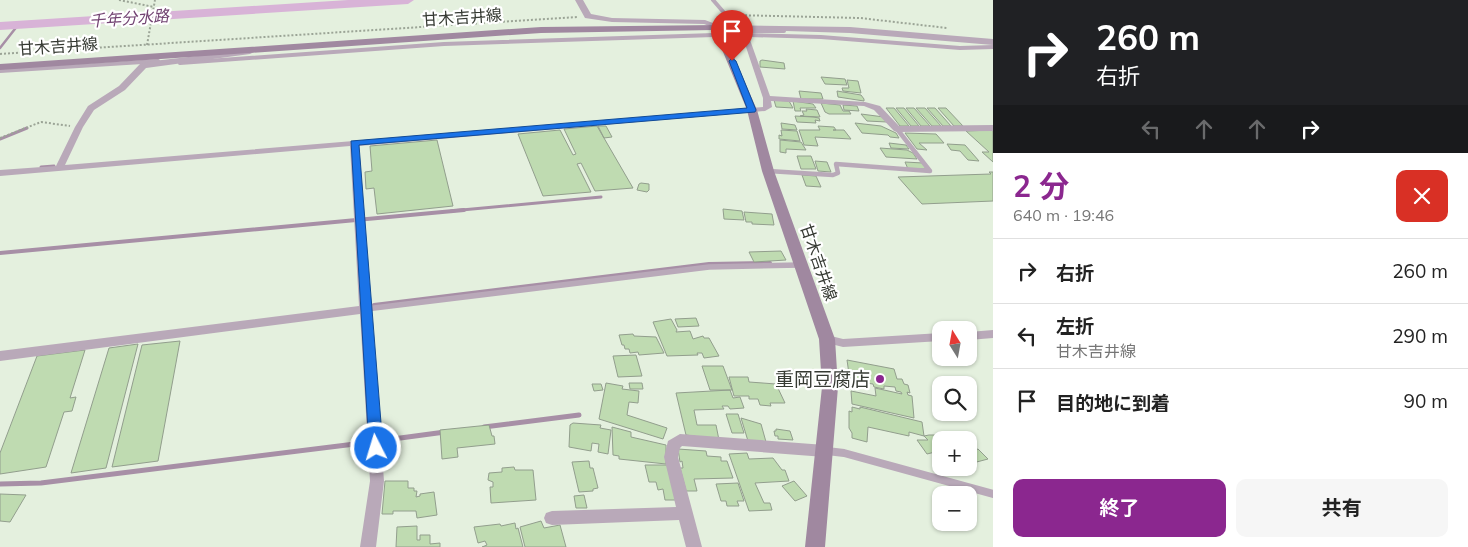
<!DOCTYPE html>
<html lang="ja">
<meta charset="utf-8">
<style>
body{margin:0;font-family:Mulish,"Noto Sans JP",sans-serif;background:#f6f6f6;color:#222;height:100vh;display:flex;flex-direction:column;font-size:19px;white-space:nowrap}
*{box-sizing:border-box;margin:0}
p{font-size:16px;color:#767676}
.icon{flex:none;width:28px;height:28px;fill:none;stroke:currentColor;stroke-width:2;stroke-linecap:round;stroke-linejoin:round}
.map{position:relative;flex:1;overflow:hidden}
.details{display:flex;flex-direction:column;background:#fff;width:475px}
.details>*{flex:none}
.top-card{background:#202124;color:#fff;overflow:hidden}
.needle{width:32px;rotate:349deg}
.buttons{position:absolute;left:932px;top:321px;display:grid;gap:10px}
.buttons a{display:grid;place-items:center;width:45px;height:45px;border-radius:10px;background:#fff;box-shadow:0 1px 4px #0004;font-size:25px}
.pin{position:absolute;display:grid;place-items:center;width:42px;height:42px;color:#fff;margin:-51px -21px;border-radius:50% 50% 50% 0;rotate:-45deg;box-shadow:0 0 5px #0007}
.pin .icon{rotate:45deg}
.me{position:absolute;width:55px;margin:-28px;rotate:355deg;stroke-linejoin:round;filter:drop-shadow(0 0 4px #0008)}
.turn{display:flex;align-items:center;gap:18px;height:105px;padding:0 20px;font-size:22px}
.turn .icon{width:65px;height:65px;stroke-width:2.5}
.turn b{display:block;font-size:35px;line-height:42px}
.lanes{display:flex;align-items:center;height:48px;padding:0 20px;background:#0003;justify-content:center;gap:25px;direction:ltr}
.lanes .off{opacity:.35}
.round{display:grid;place-items:center;flex:none;width:52px;height:52px;border-radius:10px;background:#f6f6f6}
.headline{display:flex;align-items:center;justify-content:space-between;height:85px;padding:0 20px}
h1{font-size:30px;font-weight:700;line-height:38px;color:#8b278f}
.button{display:flex;gap:10px;margin-top:auto;padding:10px 20px}
.button a{flex:1;height:58px;border-radius:10px;background:#8b278f;color:#fff;font-size:20px;font-weight:700;line-height:58px;text-align:center}
.button a+a{background:#f6f6f6;color:#222}
ul{padding:0;list-style:none}
li{display:flex;align-items:center;gap:15px;height:65px;padding:0 20px;border-top:1px solid #e0e0e0}
li div{flex:1}
li b{display:block;font-size:19px}
li em{font-style:normal}
main{display:flex;flex:1;min-height:0}
.map>svg:first-child{display:block}
.lines{fill:none;stroke-linecap:round;stroke-linejoin:round}
.stream-far3{stroke:#a78fa6;stroke-width:2.5}
.stream-far2{stroke:#a78fa6;stroke-width:3}
.stream-far1{stroke:#a78fa6;stroke-width:4}
.stream{stroke:#a78fa6;stroke-width:5}
.river{fill:#d8b3d7;fill-rule:evenodd}
.building{fill:#bfdbb1;stroke:#929e8d}
.path{stroke:#9ba496;stroke-width:2;stroke-dasharray:2 2;stroke-linecap:butt}
.service-far3{stroke:#b9a9b9;stroke-width:4}
.service-far2{stroke:#b9a9b9;stroke-width:4.5}
.service-far1{stroke:#b9a9b9;stroke-width:5.5}
.service{stroke:#b9a9b9;stroke-width:8}
.minor{fill:#b9a9b9;fill-rule:evenodd}
.tertiary{fill:#b9a9b9;fill-rule:evenodd}
.secondary{fill:#a088a0;fill-rule:evenodd}
.route{fill:#1a73e8;stroke:#114b97}
.poi-dot{fill:#8b278f;stroke:#fff;stroke-width:2}
.labels{text-anchor:middle;stroke-width:4.5;stroke-linejoin:round;paint-order:stroke}
.far-street-label{font-size:16px;fill:#363a33;stroke:#fff}
.far-water-label{font-size:16px;font-style:italic;fill:#734473;stroke:#fff}
.poi-label{font-size:19px;fill:#363a33;stroke:#fff;text-anchor:end}
</style>
<main>
<div class="map">
<svg width="993" height="547" viewBox="0 0 993 547">
<rect width="100%" height="100%" fill="#e4f0de"/>
<g class="lines">
<path class="stream-far3" d="M0,48L18,25"/>
<path class="stream-far2" d="M0,139L27,128
M41,167L54,166
M451,211L601,197"/>
<path class="stream-far1" d="M0,253L464,210
M374,305L709,264L770,263"/>
<path class="stream" d="M484,427L579,415
M378,441L445,432
M0,484L41,483L371,442"/>
<path class="river" d="M348,0H414L408,4L0,30V22Z"/>
</g>
<path class="building" d="M762,60L784,63L785,69L760,67V61Z
M821,77L845,79L847,85L825,84Z
M847,80L858,81L861,93L843,91L842,88H849Z
M799,91L821,93L823,99H801Z
M837,91L861,95L864,99V101L838,97Z
M774,100L789,101L793,108L776,107Z
M793,101L813,104L816,108H800L801,111H795Z
M821,103L840,105L843,111H849L851,114H829L825,112Z
M843,105L857,106L859,111L844,110Z
M886,108H894L909,126H900Z
M896,108H904L919,126H911Z
M906,108H914L930,126H921Z
M916,108H925L941,126H932Z
M927,108H935L951,126H943Z
M938,108H946L963,126H954Z
M806,109L817,110L820,117L800,116L804,115L802,111H807Z
M861,114L884,117L887,122L867,121Z
M795,116L813,117L819,118L820,121L815,120L816,123L797,122Z
M781,123L795,125L797,130L782,129Z
M855,123L881,126L896,133L899,138L890,137L888,135L862,133Z
M597,126L633,188L595,191L581,163L577,164L591,192L543,196L518,134L560,130L573,155L576,154L564,129Z
M598,126H606L612,137L604,138Z
M818,126L834,127L836,130H833H844L851,139L815,137L818,146L804,145L799,130H820Z
M781,130L797,131L800,141L779,139V135L782,136Z
M992,130L993,131V162L982,152H989L966,131Z
M905,133L936,134L944,143H919L927,150L917,149Z
M437,140L453,206L377,214L374,188L366,189L365,172L372,171L370,146Z
M780,140L801,142L806,150L786,149V153L780,152Z
M889,143L906,145L909,149L891,148Z
M947,144L965,145L979,161L968,160L960,151L951,150Z
M880,148L907,150L913,153L917,159L886,157Z
M797,156H811L816,169H801Z
M815,161L827,162L831,172L818,171Z
M905,162L923,163L926,169H908Z
M989,172H993V201L922,204L898,177L991,174Z
M802,175L816,176L821,187L806,186Z
M641,183L649,184V190L647,192L637,190L639,184Z
M723,209L742,211L744,220L724,219Z
M744,212L772,214L774,225L752,224V222H746Z
M781,251L786,260L754,262L749,252Z
M696,318L699,326L678,327L675,319Z
M671,319L677,330L676,332L690,331L693,339L703,336L704,338H709L719,356L704,358L702,353H697L698,355L667,356L653,322Z
M633,334L634,336L656,337L664,353L639,355L638,352L630,353L629,349H625L624,345H622L619,335Z
M180,341L158,461L112,467L142,345Z
M138,344L106,468L71,473L109,348Z
M85,350L70,398L76,397L72,411L64,412L46,467L0,474V453L37,356Z
M636,355L642,376L618,377L613,356Z
M847,360L894,369L897,379H902L904,384L908,385L910,393L907,392L908,395L912,396L914,418L852,404L851,391L876,396L875,388L902,394L901,392L896,391L895,387L884,386V389L874,387L873,384L866,383V380L855,379V381H850Z
M702,366H723L732,390H710Z
M729,377H748L749,382L776,384L785,403H770L771,406L760,405L758,399H749V396H734Z
M606,383L623,386L622,389L639,391L638,403L629,402L627,415L667,428L663,439L599,419Z
M629,383H642L643,389H630Z
M592,384H601L603,390L594,391Z
M730,390L733,398L740,397L744,408L730,409L728,406H722L724,409L694,410L697,425H716L719,440L686,435L676,393Z
M852,407L860,409V407L922,422L924,436L909,432V436L868,427L867,442L852,438V433L849,428V411L852,412Z
M726,414H738L744,433H732Z
M741,418L761,424L766,442L748,441Z
M573,423L601,425L600,428L611,430L608,454L598,452L599,444L592,443L591,451L569,447L570,425Z
M489,425L492,436H494L495,444L457,448L458,457L442,459L440,430Z
M612,427L631,432V437L666,445V464L619,459V456L613,455Z
M776,429L790,431L793,440L778,439V436H775L774,431H776Z
M929,435H939L943,440H941V459L935,452L927,454L917,440H928L924,436Z
M969,443L975,450L978,449L988,459L969,464Z
M678,449L706,451L707,456L721,457V461H727L733,478L694,479L697,491H686L680,468H683L682,461L680,462Z
M747,453L749,459L773,458L782,470H785L789,481L755,483L764,503H770L772,510L749,511L729,454Z
M589,461L590,468H593L598,488L593,489V491L579,492L572,462Z
M645,465H667L676,500H665L663,489L658,490L656,482H649Z
M514,467L515,470H533L536,500L491,503L490,487H493V482L488,480L489,473L502,472V468Z
M385,481H408V488H414V491H417L416,497L420,496V494L434,492L437,515L417,518L416,511H393V514H382Z
M794,481L807,496L795,501L782,486Z
M738,483L744,501H737L739,506H727L726,501H721L716,484Z
M0,494L26,495L10,522L0,521Z
M584,495L587,508H576L574,496Z
M541,521L544,528L560,525L566,547H525L520,527Z
M515,523L516,529L518,528L523,547H482L487,545L485,541L478,543L474,527L500,524L501,526Z
M417,526V540H420V535H430V544L440,543V547H396L397,527Z"/>
<g class="lines">
<path class="path" d="M119,0L154,7
M733,15L860,18L947,28
M147,45L155,0
M0,54L577,17
M0,138L41,122L70,126"/>
<path class="service-far3" d="M713,0L726,15
M728,35H745L747,31H784
M180,63L444,44L714,35
M0,71L158,61"/>
<path class="service-far2" d="M768,171L833,175L838,173L836,164L930,171L897,129"/>
<path class="service-far1" d="M366,309L709,267L800,265"/>
<path class="service" d="M827,451L844,453L993,494"/>
<path class="minor" d="M745,33L821,35L960,46L993,45V49L960,50L821,39L749,37L770,96L865,102L880,106L899,126L993,125V131L897,132L894,131L874,110L864,106L771,101L772,107L765,111L359,146L384,481L376,547H360L370,481L360,314L0,361V351L359,306L350,146L0,176V170L56,166L75,127L88,106L119,86L140,64L153,61L250,50L254,52L250,54L146,68L125,90L94,110L83,127L65,165L763,107V98L742,35Z
M993,330V338L969,340V332Z
M941,333V341L843,347L823,342L821,339L823,336L827,335L843,339Z
M680,434L825,445L830,447L832,451L830,455L825,457L682,446L680,448L678,457L702,547H686L679,520L552,525L546,523L544,518L546,513L552,511L676,507L664,457L668,441Z"/>
<path class="tertiary" d="M575,0H583L591,14L612,18L705,20L718,25L850,27L993,39V45L850,33L717,29L704,24L612,22L585,18Z"/>
<path class="secondary" d="M717,25L721,27L757,110L774,171L835,339L838,387L825,547H805L822,387L819,339L762,171L747,110L714,30L541,33L0,70V64L541,27Z"/>
</g>
<path class="route" d="M732,58L736,61L756,110L755,112L359,145L383,448L381,452L376,454L371,452L369,448L351,141L747,108L729,61Z"/>
<circle class="poi-dot" cx="880" cy="379" r="5"/>
<g class="labels">
<g class="far-street-label">
<text transform="translate(462 17) rotate(-4)" y="6">甘木吉井線</text>
<text transform="translate(58 46) rotate(-4)" y="6">甘木吉井線</text>
<text transform="translate(819 262) rotate(71)" y="6">甘木吉井線</text>
</g>
<g class="far-water-label">
<text transform="translate(129 18) rotate(-4)" y="6">千年分水路</text>
</g>
<g class="poi-label">
<text x="870" y="386">重岡豆腐店</text>
</g>
</g>
</svg>
<div class="buttons">
<a><svg class="needle" viewBox="-14 -14 28 28"><path d="M0-13l5 13h-10z" fill="#e53935"/><path d="M0 13l5-13h-10z" fill="#767676"/></svg></a>
<a><svg class="icon" aria-label="search" viewBox="0 0 24 24"><circle cx="10" cy="10" r="6"/><path d="M15 15l6 6"/></svg></a>
<a>+</a>
<a>−</a>
</div>
<div class="pin" style="left:732px;top:61px;background:#d93025"><svg class="icon" aria-label="arrive" viewBox="0 0 24 24"><path d="M6 21V4h12l-3 4 3 4H6"/></svg></div>
<svg class="me" style="left:376px;top:448px" viewBox="-20 -20 40 40"><circle r="17" fill="#1a73e8" stroke="#fff" stroke-width="3"/><path d="M0-11L8 9 0 5-8 9z" fill="#fff"/></svg>
</div>
<section class="details">
<div class="top-card">
<div class="turn"><svg class="icon" aria-label="right" viewBox="0 0 24 24"><path d="M7 20v-9h11M14 6l5 5-5 5"/></svg><div><b>260 m</b>右折</div></div>
<div class="lanes"><svg class="icon off" aria-label="left" viewBox="0 0 24 24"><path d="M17 20v-9H6M10 6l-5 5 5 5"/></svg><svg class="icon off" aria-label="ahead" viewBox="0 0 24 24"><path d="M12 20V5M6 11l6-6 6 6"/></svg><svg class="icon off" aria-label="ahead" viewBox="0 0 24 24"><path d="M12 20V5M6 11l6-6 6 6"/></svg><svg class="icon" aria-label="right" viewBox="0 0 24 24"><path d="M7 20v-9h11M14 6l5 5-5 5"/></svg></div>
</div>
<div class="headline"><div><h1>2 分</h1><p>640 m · 19:46</p></div><a class="round" style="background:#d93025;color:#fff"><svg class="icon" aria-label="close" viewBox="0 0 24 24"><path d="M6 6l12 12M18 6L6 18"/></svg></a></div>
<ul>
<li><svg class="icon" aria-label="right" viewBox="0 0 24 24"><path d="M7 20v-9h11M14 6l5 5-5 5"/></svg><div><b>右折</b></div><em>260 m</em></li>
<li><svg class="icon" aria-label="left" viewBox="0 0 24 24"><path d="M17 20v-9H6M10 6l-5 5 5 5"/></svg><div><b>左折</b><p>甘木吉井線</p></div><em>290 m</em></li>
<li><svg class="icon" aria-label="arrive" viewBox="0 0 24 24"><path d="M6 21V4h12l-3 4 3 4H6"/></svg><div><b>目的地に到着</b></div><em>90 m</em></li>
</ul>
<div class="button"><a>終了</a><a>共有</a></div>
</section>
</main>
